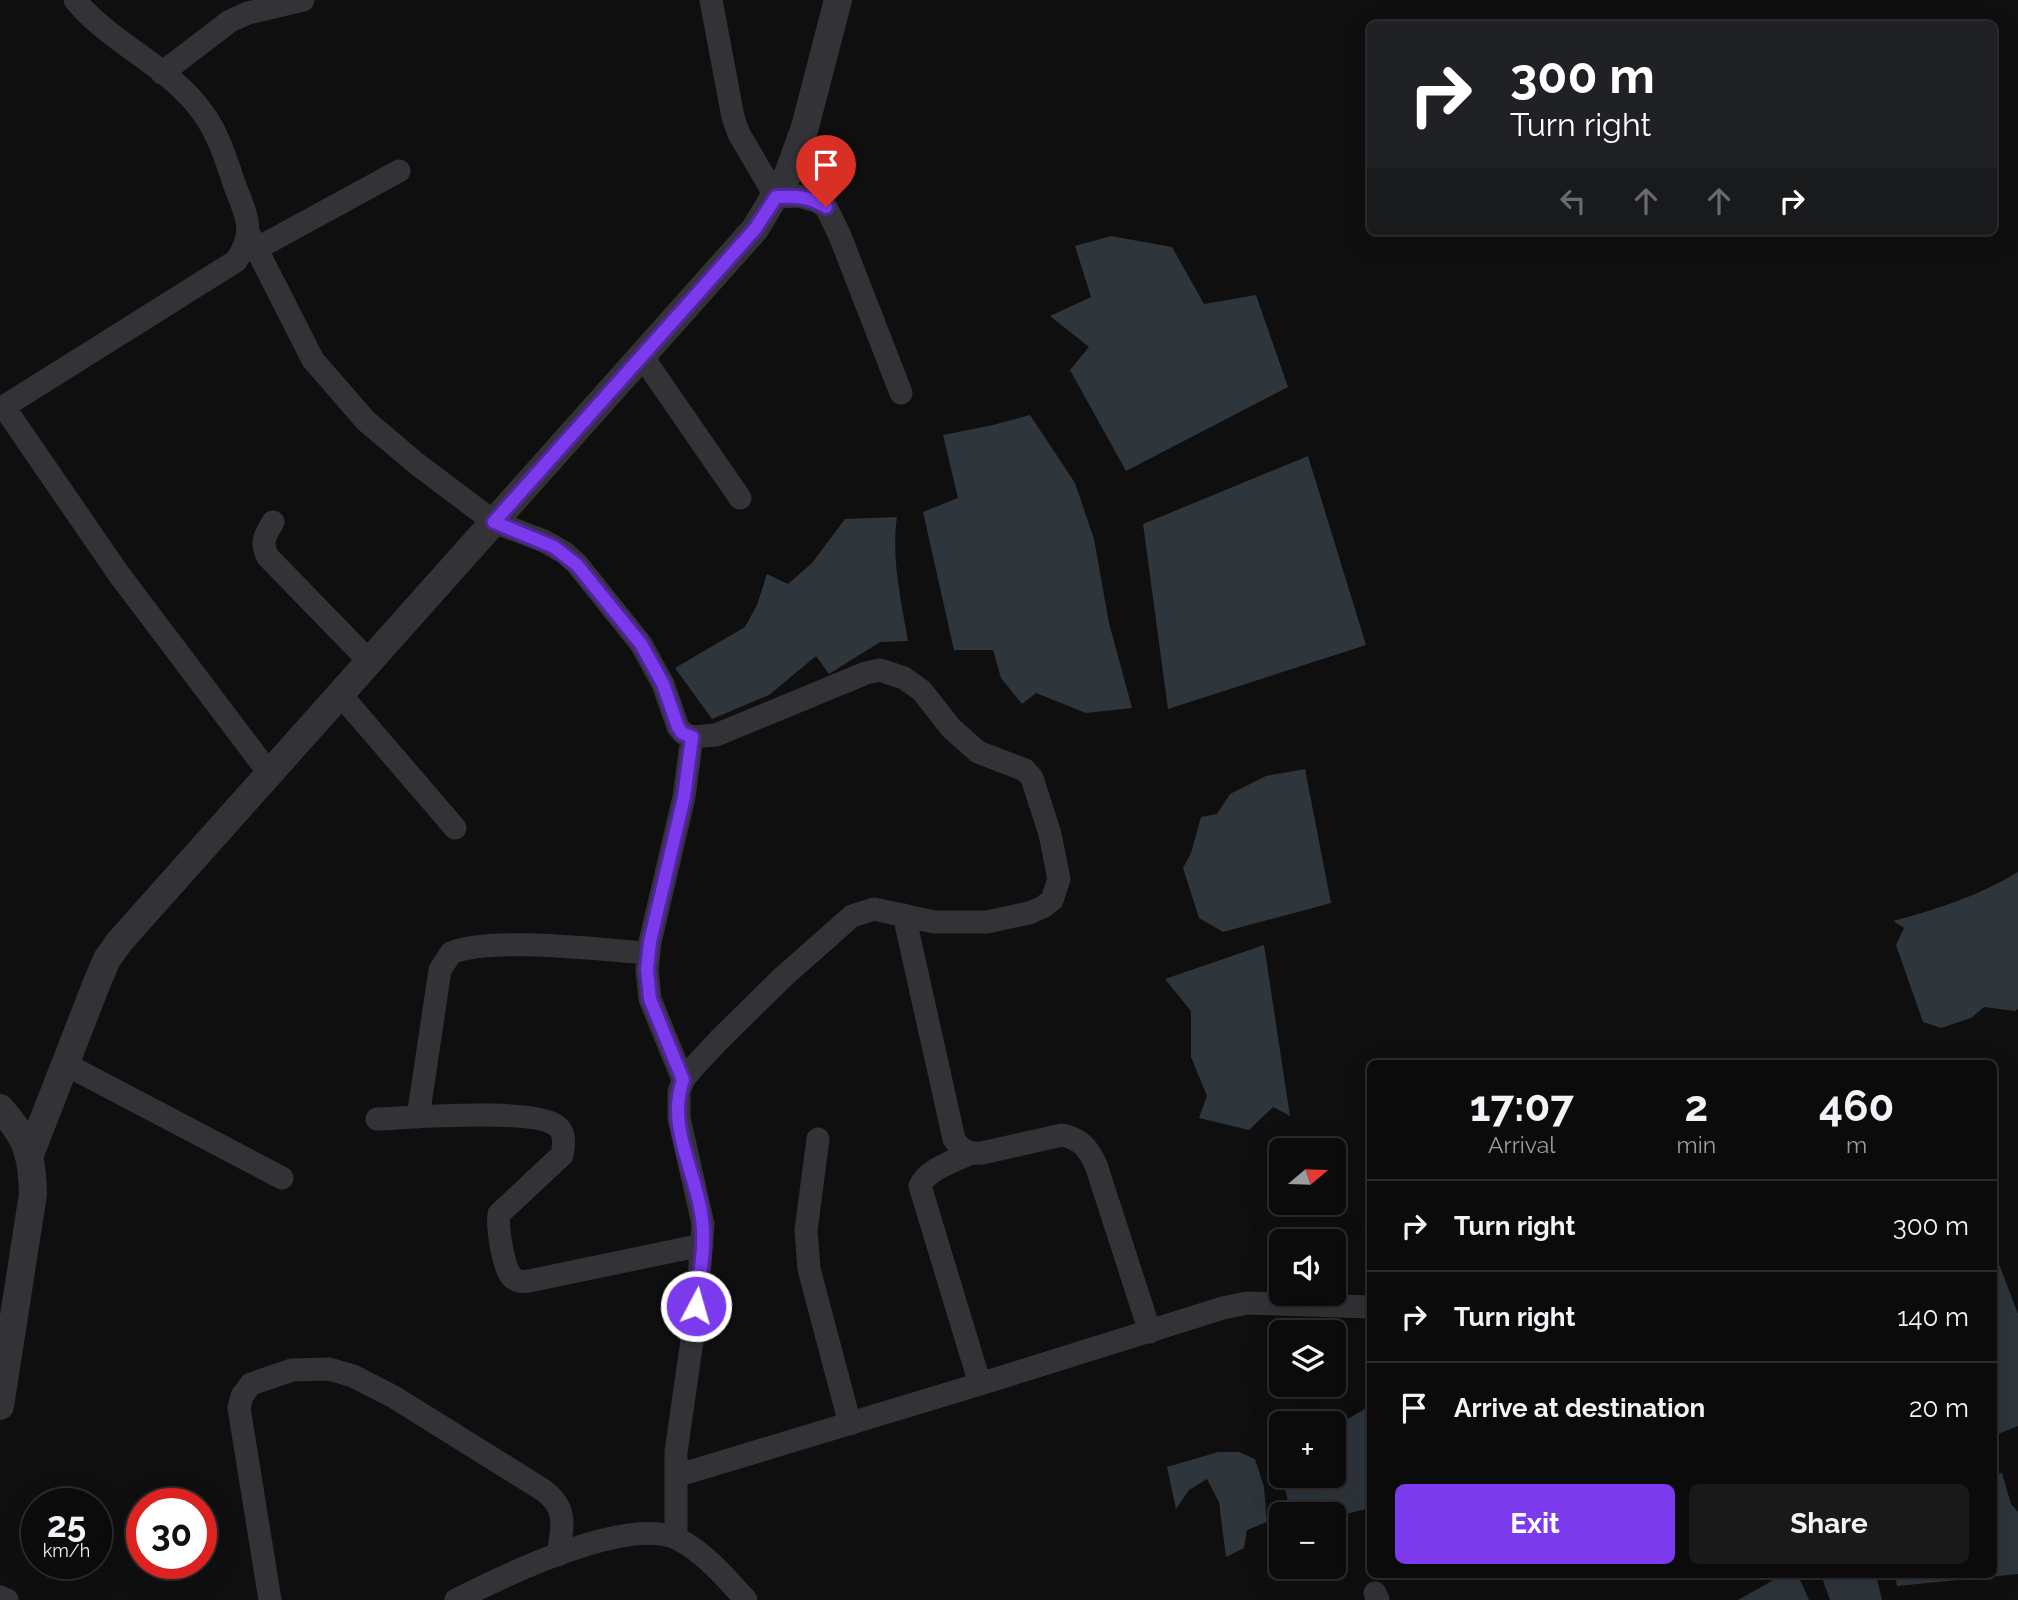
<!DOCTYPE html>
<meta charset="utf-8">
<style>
body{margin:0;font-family:Raleway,sans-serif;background:#19191a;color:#f1f3f6;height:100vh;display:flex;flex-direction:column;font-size:26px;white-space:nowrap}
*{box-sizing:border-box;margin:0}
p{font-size:23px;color:#9a9b9d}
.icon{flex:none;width:38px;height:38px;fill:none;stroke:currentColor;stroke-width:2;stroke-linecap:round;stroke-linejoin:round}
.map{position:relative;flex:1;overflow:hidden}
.details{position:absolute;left:1367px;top:1060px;width:630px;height:518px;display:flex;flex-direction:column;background:#0b0b0c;border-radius:10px;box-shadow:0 7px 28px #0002,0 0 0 2px #2b2b2d}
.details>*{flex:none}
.top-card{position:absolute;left:1367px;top:21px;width:630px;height:214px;border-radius:10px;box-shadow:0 7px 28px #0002,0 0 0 2px #2b2b2d;background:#202124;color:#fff;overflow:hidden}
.needle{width:46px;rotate:71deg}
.buttons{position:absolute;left:1269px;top:1138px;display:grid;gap:14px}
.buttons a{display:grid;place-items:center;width:77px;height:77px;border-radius:10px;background:#0b0b0c;box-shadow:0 7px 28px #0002,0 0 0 2px #2b2b2d;font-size:35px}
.speed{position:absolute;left:21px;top:1488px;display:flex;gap:14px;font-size:35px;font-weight:700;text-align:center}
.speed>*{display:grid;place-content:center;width:91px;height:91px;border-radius:50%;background:#0b0b0c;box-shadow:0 7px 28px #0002,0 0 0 2px #2b2b2d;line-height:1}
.speed small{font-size:18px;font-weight:400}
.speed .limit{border:10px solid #d22;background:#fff;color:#111}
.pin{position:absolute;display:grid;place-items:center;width:60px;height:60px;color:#fff;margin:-72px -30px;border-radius:50% 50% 50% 0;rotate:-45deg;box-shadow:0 0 7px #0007}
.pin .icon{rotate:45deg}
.me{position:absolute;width:77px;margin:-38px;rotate:6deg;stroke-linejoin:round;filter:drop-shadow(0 0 5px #0008)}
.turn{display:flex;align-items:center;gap:24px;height:147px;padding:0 28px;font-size:32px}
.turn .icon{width:91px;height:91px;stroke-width:2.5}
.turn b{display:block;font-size:49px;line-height:60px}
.lanes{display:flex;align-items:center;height:66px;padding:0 28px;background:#0003;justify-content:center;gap:35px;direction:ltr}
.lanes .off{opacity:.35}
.eta{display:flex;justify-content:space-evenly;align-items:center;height:119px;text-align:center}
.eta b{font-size:42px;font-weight:700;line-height:49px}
.primary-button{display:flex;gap:14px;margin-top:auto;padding:14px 28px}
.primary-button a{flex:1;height:80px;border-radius:10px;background:#7c3aed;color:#fff;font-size:28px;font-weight:700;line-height:80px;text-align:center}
.primary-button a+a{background:#19191a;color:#f1f3f6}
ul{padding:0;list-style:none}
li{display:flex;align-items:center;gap:21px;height:91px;padding:0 28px;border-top:2px solid #2b2b2d}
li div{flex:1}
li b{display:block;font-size:26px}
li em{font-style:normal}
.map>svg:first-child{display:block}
.water{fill:#2e353b}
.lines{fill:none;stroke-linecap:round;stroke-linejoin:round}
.minor{stroke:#333337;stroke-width:23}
.tertiary{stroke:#333337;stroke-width:28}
.route-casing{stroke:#51269a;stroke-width:18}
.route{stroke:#7c3aed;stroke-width:12}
</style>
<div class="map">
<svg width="2018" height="1600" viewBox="0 0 2018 1600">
<rect width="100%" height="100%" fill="#0f0f10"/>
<path class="water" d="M1111,236L1172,247L1204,304L1256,295L1288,387L1126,471L1070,370L1089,347L1050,316L1091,297L1075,246Z
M1030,415L1075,483L1094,539L1109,623L1132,708L1086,713L1036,693L1022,704L1001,678L993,650H954L923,512L958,498L943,435L993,425Z
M1308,456L1366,645L1168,709L1143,524Z
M897,517C891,558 901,600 908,641L880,642L829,674L816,656L769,695L712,719L675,668L745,627L757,605L767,574L788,584L812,563L845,519Z
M1305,769L1331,903L1223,932L1199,918L1183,868L1191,853L1201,817L1217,814L1230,794L1266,776Z
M2018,872V1009L2015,1011L1984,1007L1971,1018L1941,1028L1923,1022L1896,945L1904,928L1893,921C1935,910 1981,895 2018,872Z
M1264,945L1290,1116L1273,1107L1249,1130L1199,1118L1207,1096L1191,1057V1011L1165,979Z
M1993,1248L2018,1314V1426L1993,1436Z
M1370,1406V1508L1334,1517V1514H1291L1282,1475H1334V1427Z
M1218,1452H1239L1255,1459L1264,1487L1267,1522L1247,1530L1244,1548L1226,1557L1219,1502L1207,1479L1189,1490L1176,1509L1167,1467Z
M2002,1473L2011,1504L2018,1512V1574L1897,1586L1895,1575H1993V1474Z
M1782,1575H1798L1809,1600H1738Z
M1821,1575H1876L1882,1600H1830Z"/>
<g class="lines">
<path class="minor" d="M711,0L733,117L739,134L776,197L799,196L816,201L826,207L840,236L901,393
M162,73L230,21L248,13L303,0
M249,234L313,360L366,421L417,464L494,522L544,541L565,553L577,564L641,644L663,684L678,727L683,733L692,737L716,735L866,673L880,670L904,678L922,691L951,728L978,752L1025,770L1032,778L1050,834L1059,879L1052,900L1043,907L1029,913L987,922H934L874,909L852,916L783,977L719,1040L691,1070L683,1080L679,1092V1118L703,1224L697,1306L676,1452V1538
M256,249L399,171
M642,356L740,498
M4,407L118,573L269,773
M0,409L236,261C256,232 247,217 235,186C227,162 218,133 203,113C170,66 111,44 75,0
M273,522C265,535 260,543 268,557L369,661
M340,694L455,828
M904,915L954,1139C961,1151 969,1154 982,1153L1062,1135C1081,1139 1088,1148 1096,1165L1150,1332
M65,1064L282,1178
M683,1080L650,999L647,970L650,942L684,797L692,737
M418,1117L440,970L451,953C493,936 600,950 648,953
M377,1119C408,1118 542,1106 560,1129C565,1136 564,1146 562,1155L499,1214C497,1227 503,1267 512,1277C517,1282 522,1282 529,1281L702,1245
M818,1139L806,1230L809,1269L850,1424
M971,1153C955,1161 927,1169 920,1186L980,1384
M676,1476L980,1384L1223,1308L1247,1303L1370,1307
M1375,1593L1378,1600
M0,1597L7,1600
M270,1600L239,1408L242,1396L251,1384L292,1370L329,1369L353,1376L394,1397L543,1490C569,1509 562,1527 558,1555
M456,1600C503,1576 628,1515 678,1539C705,1553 726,1578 746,1600"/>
<path class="tertiary" d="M0,1108C27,1138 32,1154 33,1194L0,1406
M29,1157L96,985L107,959L120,941L755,229L788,174L805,127L838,0"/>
</g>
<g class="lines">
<defs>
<path id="route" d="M696,1306C699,1278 706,1247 702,1219C697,1174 666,1126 683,1080L650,999L647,970L650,942L684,797L692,737L682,733L678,727L663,684L641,644L577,565L554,547L494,522L755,229L776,197C795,196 809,196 826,207"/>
</defs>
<use href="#route" class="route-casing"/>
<use href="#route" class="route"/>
</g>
</svg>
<div class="buttons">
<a><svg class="needle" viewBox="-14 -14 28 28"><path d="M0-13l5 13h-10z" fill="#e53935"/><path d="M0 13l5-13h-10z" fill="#9a9b9d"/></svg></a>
<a><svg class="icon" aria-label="sound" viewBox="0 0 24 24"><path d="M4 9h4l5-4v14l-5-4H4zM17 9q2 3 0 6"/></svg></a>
<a><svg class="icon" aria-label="layers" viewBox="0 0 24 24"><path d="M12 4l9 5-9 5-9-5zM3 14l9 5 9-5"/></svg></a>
<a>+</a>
<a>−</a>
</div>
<div class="speed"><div>25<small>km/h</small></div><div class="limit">30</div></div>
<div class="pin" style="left:826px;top:207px;background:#d93025"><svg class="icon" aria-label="arrive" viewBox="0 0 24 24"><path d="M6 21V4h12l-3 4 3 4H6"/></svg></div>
<svg class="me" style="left:696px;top:1306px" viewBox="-20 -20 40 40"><circle r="17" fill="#7c3aed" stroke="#fff" stroke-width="3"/><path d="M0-11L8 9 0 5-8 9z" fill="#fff"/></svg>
<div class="top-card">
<div class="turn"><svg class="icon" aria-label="right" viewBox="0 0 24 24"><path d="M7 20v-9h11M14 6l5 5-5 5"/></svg><div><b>300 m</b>Turn right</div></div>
<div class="lanes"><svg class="icon off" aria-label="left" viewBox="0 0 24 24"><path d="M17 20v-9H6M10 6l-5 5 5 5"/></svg><svg class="icon off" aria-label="ahead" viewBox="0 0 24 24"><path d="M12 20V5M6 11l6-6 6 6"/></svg><svg class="icon off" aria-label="ahead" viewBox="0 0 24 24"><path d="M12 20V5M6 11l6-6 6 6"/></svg><svg class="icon" aria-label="right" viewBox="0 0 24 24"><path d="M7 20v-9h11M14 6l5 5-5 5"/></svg></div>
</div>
<section class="details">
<div class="eta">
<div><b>17:07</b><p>Arrival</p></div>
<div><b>2</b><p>min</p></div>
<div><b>460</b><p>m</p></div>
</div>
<ul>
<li><svg class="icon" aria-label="right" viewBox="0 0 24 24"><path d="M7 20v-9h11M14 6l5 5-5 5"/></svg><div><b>Turn right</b></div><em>300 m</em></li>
<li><svg class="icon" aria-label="right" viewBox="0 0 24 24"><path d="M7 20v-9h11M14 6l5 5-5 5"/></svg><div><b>Turn right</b></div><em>140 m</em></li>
<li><svg class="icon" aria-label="arrive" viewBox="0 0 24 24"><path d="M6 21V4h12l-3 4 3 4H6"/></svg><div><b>Arrive at destination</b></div><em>20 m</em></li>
</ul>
<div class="primary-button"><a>Exit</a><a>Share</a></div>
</section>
</div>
